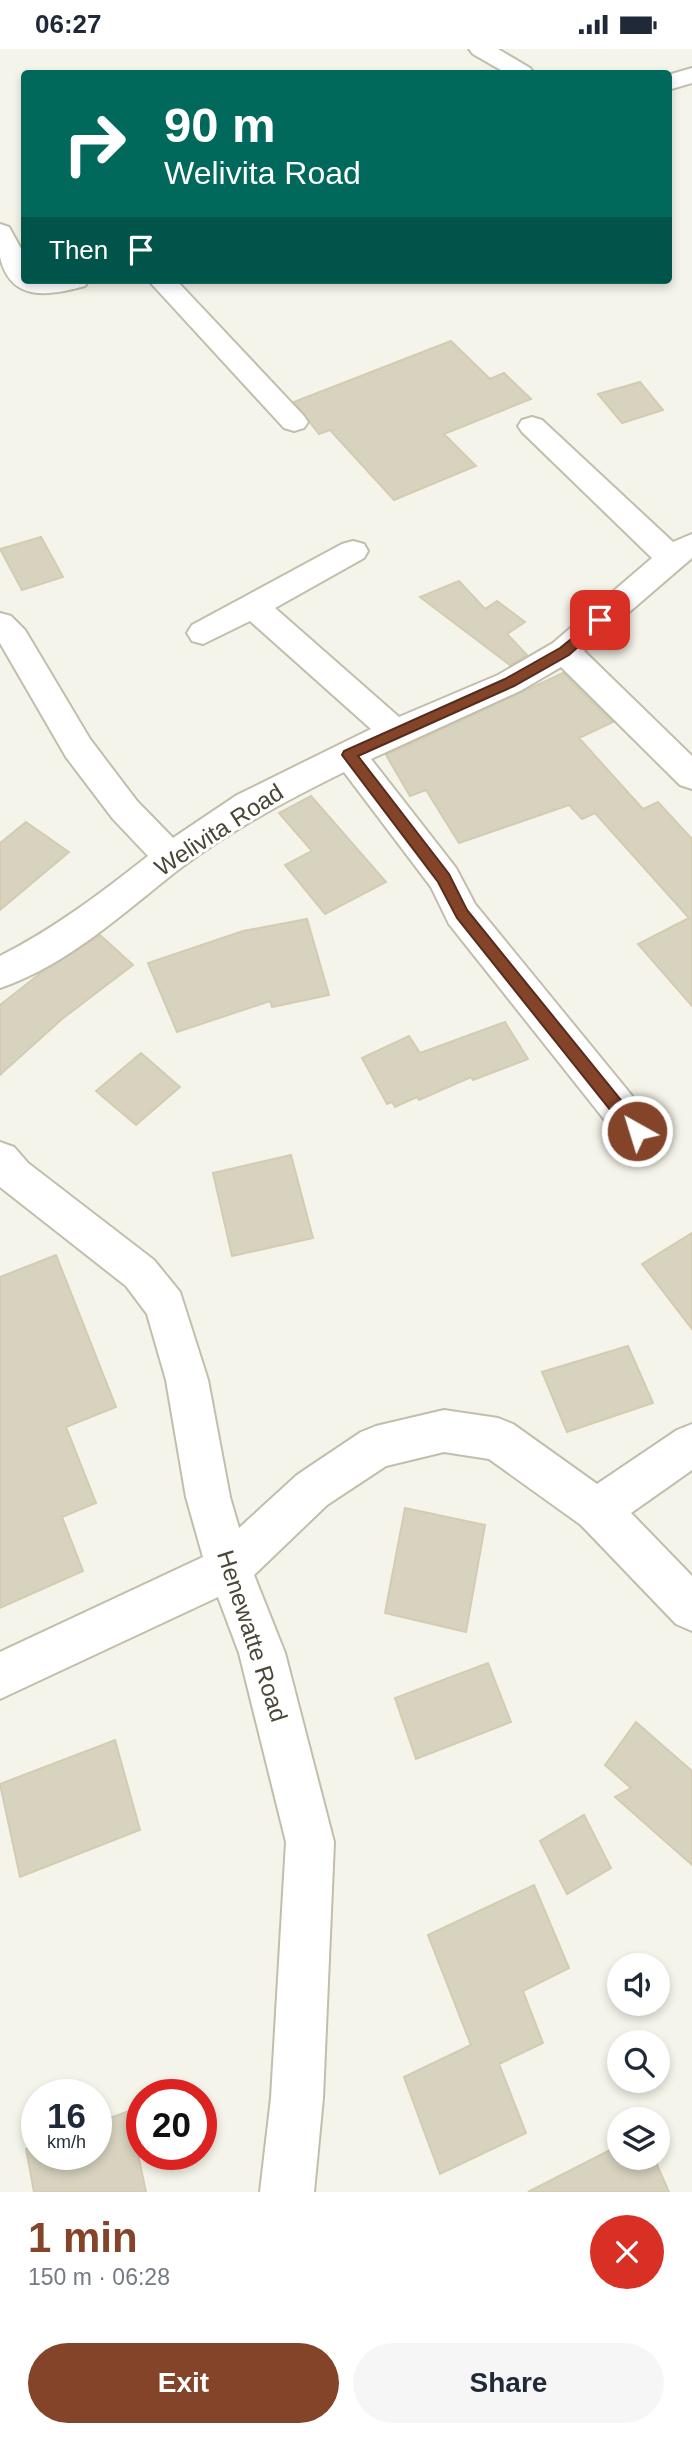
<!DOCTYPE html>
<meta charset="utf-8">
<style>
body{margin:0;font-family:Helvetica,sans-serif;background:#f6f6f7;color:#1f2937;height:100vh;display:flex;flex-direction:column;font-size:26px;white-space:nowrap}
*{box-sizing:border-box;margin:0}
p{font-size:23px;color:#747a83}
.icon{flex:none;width:38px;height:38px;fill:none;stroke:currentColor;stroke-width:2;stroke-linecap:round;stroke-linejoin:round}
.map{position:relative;height:2143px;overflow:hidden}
.side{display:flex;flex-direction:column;background:#fff;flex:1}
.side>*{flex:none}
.top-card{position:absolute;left:21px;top:21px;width:651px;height:214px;border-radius:7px;box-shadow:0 4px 10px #0003;background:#00695c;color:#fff;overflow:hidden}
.fabs{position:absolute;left:607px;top:1904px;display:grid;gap:14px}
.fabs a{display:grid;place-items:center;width:63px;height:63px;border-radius:50%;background:#fff;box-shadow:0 4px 10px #0003;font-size:35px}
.speed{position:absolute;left:21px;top:2030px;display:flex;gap:14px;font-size:35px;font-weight:700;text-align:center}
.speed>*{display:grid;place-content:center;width:91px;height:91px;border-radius:50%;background:#fff;box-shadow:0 4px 10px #0003;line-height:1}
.speed small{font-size:18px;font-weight:400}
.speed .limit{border:10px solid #d22;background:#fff;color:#111}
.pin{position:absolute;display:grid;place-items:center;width:60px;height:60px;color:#fff;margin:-30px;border-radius:14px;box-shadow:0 4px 10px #0006}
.me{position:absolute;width:77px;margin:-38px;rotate:321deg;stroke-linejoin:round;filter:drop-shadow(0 0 5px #0008)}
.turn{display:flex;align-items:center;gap:24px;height:147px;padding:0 28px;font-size:32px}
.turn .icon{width:91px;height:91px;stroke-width:2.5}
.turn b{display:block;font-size:49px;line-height:60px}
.then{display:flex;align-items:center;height:66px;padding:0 28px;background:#0003;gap:14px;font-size:26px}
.round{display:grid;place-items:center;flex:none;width:74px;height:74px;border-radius:37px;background:#f6f6f7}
.summary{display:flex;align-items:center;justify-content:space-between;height:119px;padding:0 28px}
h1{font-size:42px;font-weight:600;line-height:52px;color:#844429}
.primary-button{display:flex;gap:14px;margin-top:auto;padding:14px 28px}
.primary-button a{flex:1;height:80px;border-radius:42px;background:#844429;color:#fff;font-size:28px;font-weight:600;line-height:80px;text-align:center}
.primary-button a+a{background:#f6f6f7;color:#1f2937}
.status{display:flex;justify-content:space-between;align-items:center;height:49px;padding:0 35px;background:#fff;direction:ltr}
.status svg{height:19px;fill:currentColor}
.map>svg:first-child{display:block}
.building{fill:#d8d3bf;stroke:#d3ccb1;stroke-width:2}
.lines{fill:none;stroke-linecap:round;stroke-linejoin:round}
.minor-casing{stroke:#c2beac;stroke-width:4}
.minor{fill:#fff;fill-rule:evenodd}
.route{fill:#844429;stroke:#562c1b;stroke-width:2}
.labels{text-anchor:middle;stroke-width:6;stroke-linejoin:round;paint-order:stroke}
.street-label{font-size:24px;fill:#4a4637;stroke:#fff}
</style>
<div class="status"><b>06:27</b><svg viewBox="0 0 49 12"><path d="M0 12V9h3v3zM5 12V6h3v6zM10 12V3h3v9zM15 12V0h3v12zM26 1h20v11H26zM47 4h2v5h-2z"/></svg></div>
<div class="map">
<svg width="692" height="2143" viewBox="0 0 692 2143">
<rect width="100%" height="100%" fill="#f5f4ea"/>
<path class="building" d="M451,292L490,330L504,324L531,350L444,385L476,417L394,451L330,381L319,385L294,353Z
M640,333L663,361L622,374L598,345Z
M41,488L63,528L22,541L0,500Z
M459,532L485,560L497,552L525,573L507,585L527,606L510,616L420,548Z
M563,624L613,673L579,689L643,760L658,753L692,790V957L638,895L689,869L595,764L582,770L569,756L459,794L426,741L410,747L386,706Z
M311,747L386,833L325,865L285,816L312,802L279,764Z
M26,773L69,803L0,861V794Z
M307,870L329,946L272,958L270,952L177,983L148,914L243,882Z
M100,886L133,916L62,970L0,1026V956L42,923Z
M505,973L528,1010L473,1031L471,1028L419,1051L417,1048L395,1058L392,1053L387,1055L362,1009L409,987L420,1004Z
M141,1004L180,1038L136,1076L96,1042Z
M291,1106L313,1189L232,1207L213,1124Z
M692,1184V1280L642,1215Z
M56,1206L116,1358L66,1378L96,1454L62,1468L83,1522L0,1559V1228Z
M628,1297L653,1354L567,1383L542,1323Z
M405,1459L485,1476L466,1583L385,1564Z
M488,1614L511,1673L416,1710L395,1649Z
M636,1673L692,1722V1816L615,1748L631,1739L605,1716Z
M115,1691L140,1781L20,1828L0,1735Z
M584,1766L611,1819L567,1845L540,1792Z
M534,1836L569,1919L523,1942L543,1994L499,2015L526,2084L440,2125L404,2028L471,1996L428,1886Z
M129,2062L146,2143H34L26,2100L37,2096V2105H96V2074Z
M620,2096V2109H654L669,2143H528Z"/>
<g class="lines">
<defs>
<path id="minor" d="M469,0H498L530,19L534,24H506L473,5Z
M692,19V34L668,41V26Z
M0,175L9,178L24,205V231H89L85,237C51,246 11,255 0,208C0,199 0,185 0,175Z
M148,231H176L304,367L308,373L304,379L294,382L284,379Z
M532,368L542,371L673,493L692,485V509L584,602L692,707V740L680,736L561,618L520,642L371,710L456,819L475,855L651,1070L656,1082L651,1094L637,1099L623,1094L449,875L431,838L344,723C287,751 233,780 182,818C125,862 70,915 0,939V907C54,880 101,844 148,807L113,770L66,708L0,594V564L11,567L25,581L90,690L137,752L173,789L237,746L371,680L250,572L203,595L192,592L187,584L192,576L342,495L353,492L364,495L368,502L364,509L275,559L399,668L498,626L553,594L652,509L522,383L518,377L522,371Z
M0,1093L14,1098L28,1114L154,1211L180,1243L208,1331L230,1448L239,1479L297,1426L361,1383L376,1377L444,1361L498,1369L513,1375L597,1435L677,1381L692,1375V1421L631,1464L692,1527V1582L676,1575L581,1476L489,1410L444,1403L386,1417L327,1456L254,1526L285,1604L334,1793L323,2049L314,2143H260L271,2049L286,1793L239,1604L218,1548L0,1650V1603L203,1508L186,1448L166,1331L147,1265L126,1237L0,1138Z"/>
</defs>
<use href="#minor" class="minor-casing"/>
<use href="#minor" class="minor"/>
</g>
<path class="route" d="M600,567L606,571L604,575L569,606L514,637L358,707L449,825L467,861L642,1077L645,1082L642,1087H631L457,869L438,833L342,706L344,702L505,630L560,599Z"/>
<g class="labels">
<g class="street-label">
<text transform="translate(219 781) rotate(-33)" y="8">Welivita Road</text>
<text transform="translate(252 1587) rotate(72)" y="8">Henewatte Road</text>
</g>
</g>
</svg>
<div class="fabs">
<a><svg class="icon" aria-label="sound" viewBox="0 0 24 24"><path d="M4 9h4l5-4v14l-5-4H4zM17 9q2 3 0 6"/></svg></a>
<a><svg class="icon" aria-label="search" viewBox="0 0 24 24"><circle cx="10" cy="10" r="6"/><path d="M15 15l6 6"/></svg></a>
<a><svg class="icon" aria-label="layers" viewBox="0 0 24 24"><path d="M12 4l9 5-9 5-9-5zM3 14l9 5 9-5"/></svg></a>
</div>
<div class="speed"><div>16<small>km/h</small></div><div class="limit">20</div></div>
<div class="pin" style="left:600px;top:571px;background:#d93025"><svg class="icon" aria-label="arrive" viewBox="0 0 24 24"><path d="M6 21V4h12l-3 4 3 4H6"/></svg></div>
<svg class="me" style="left:637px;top:1082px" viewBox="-20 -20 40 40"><circle r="17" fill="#844429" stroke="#fff" stroke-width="3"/><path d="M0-11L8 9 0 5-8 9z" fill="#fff"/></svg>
<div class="top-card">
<div class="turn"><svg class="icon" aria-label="right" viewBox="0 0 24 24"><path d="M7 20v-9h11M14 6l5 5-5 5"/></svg><div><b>90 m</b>Welivita Road</div></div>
<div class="then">Then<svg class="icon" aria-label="arrive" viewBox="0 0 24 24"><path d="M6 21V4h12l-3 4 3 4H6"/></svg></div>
</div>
</div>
<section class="side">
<div class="summary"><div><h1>1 min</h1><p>150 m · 06:28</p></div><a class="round" style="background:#d93025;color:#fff"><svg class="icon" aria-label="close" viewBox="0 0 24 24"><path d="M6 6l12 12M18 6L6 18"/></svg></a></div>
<div class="primary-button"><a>Exit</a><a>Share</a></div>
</section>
